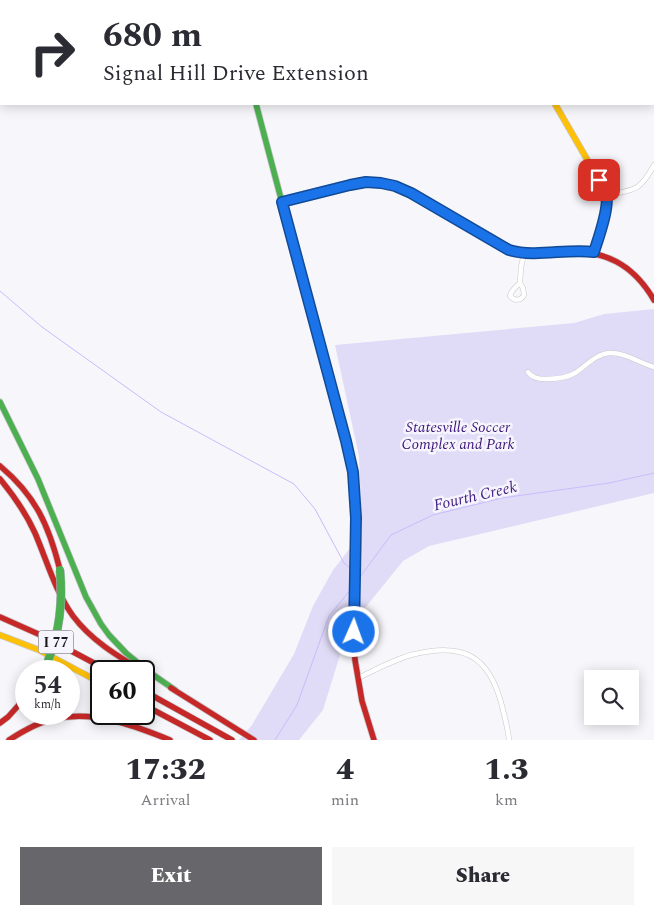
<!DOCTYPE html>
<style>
body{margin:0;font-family:Spectral,serif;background:#f7f7f7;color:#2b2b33;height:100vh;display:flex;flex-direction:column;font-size:19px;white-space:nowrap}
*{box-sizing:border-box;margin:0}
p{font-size:16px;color:#7c7c81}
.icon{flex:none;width:28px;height:28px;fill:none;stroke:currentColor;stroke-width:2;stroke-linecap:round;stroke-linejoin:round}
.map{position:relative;height:740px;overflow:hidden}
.panel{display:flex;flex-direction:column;background:#fff;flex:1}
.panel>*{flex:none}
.hud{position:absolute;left:0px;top:0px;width:655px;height:105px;box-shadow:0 2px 12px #0003;background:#fff;color:#2b2b33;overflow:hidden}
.buttons{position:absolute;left:584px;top:670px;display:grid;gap:10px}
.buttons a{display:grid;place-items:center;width:55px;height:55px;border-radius:0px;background:#fff;box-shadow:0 2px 12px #0003;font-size:25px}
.speed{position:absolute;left:15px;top:660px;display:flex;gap:10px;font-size:25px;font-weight:700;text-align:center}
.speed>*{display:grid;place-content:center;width:65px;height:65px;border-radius:50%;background:#fff;box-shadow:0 2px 12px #0003;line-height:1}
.speed small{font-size:12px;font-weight:400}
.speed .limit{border:2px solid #111;border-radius:8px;background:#fff;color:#111}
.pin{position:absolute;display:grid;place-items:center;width:42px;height:42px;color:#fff;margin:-21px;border-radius:10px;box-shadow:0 2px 8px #0006}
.me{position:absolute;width:55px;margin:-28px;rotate:2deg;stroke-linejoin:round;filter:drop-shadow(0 0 4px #0008)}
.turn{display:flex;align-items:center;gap:18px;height:105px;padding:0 20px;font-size:22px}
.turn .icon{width:65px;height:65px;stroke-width:2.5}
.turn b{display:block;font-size:35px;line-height:42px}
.eta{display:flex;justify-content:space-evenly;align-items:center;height:85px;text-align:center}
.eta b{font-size:30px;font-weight:800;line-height:35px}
.action{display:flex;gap:10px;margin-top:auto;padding:10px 20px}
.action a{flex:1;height:58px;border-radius:0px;background:#67666b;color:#fff;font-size:20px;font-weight:800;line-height:58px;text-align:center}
.action a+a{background:#f7f7f7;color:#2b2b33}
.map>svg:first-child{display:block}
.green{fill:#e0dcf7}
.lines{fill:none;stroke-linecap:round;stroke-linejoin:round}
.stream{stroke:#c8bcfa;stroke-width:1}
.street-casing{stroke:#c8c7cb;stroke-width:5.5}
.fast-casing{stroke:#c8c7cb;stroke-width:7}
.slow-casing{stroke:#c8c7cb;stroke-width:7}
.jam-casing{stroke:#c8c7cb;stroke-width:7}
.street{stroke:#fefefe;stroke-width:4.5}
.fast{stroke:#4caf50;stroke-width:5.5}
.slow{stroke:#ffc107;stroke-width:5.5}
.jam{stroke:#c62828;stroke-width:5.5}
.fast-bridge-casing{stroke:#b4b1c1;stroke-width:9;stroke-linecap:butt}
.fast-bridge{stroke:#4caf50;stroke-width:8}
.route-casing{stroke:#114b97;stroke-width:12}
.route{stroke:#1a73e8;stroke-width:9}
.labels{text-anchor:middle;stroke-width:5;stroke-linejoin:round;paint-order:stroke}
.shield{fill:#f6f4fd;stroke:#5c5b60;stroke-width:1}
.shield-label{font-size:14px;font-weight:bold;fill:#1a191d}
.park-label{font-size:15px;font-style:italic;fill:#3b1679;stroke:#f6f4fd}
.water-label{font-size:16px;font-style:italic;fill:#452485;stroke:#f6f4fd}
</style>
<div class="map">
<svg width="654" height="740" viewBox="0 0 654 740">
<rect width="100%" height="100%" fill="#f7f6fb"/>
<path class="green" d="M654,309V493L429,546L403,561L348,629L323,710L299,740H239L252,725L294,654L313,606L333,570L362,533L359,456L335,345L574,323L604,314Z"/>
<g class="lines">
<path class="stream" d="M0,291L42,327L161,412L294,484L315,509L344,563L352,570
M357,581L391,535L433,515L502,498L609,483L654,473
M275,740L297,705L329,616L352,588"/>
<defs>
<path id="street" d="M82,1L83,0
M524,1L526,0
M606,195C635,190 640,191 654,165
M520,283L523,288L524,295C521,301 514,301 510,296C511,290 516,287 520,283Z
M520,283L521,267L524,254
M528,372C532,378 538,379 545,379C555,379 567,378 575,373C586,366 596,354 609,353C625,352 639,363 654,367
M358,678C375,670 393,660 411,655C462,642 489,654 502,706C505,718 508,729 509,740"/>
<path id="fast" d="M495,0L496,1
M256,104L351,464
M282,202L366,182L381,183L395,186L411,193L509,251L521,253
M0,402L38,479L86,597L101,624L109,635L126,653L149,672L175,690"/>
<path id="slow" d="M228,0V1
M555,104L599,180L606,195L604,219L594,253
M0,635L39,650L101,683"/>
<path id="jam" d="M521,253C535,254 549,251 563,251C605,250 633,264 654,300
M351,464L353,471L356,518L354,632L355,660L362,701L374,740
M0,466C36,496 49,526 60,570
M0,479C14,496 26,513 35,533C47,561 55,591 73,616C91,640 116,655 141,670
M0,617L45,637L109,671
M43,671L48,661
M171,688L254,740
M144,691L232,740
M144,705L210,740
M0,723L8,717L26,697
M9,740C23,731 38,722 54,719C94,710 133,725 170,740"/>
</defs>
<use href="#street" class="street-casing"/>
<use href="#fast" class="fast-casing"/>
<use href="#slow" class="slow-casing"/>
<use href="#jam" class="jam-casing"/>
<use href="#street" class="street"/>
<use href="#fast" class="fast"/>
<use href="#slow" class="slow"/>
<use href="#jam" class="jam"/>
<defs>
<path id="fast-bridge" d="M48,661C60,631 63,602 60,570"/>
</defs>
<use href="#fast-bridge" class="fast-bridge-casing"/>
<use href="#fast-bridge" class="fast-bridge"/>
</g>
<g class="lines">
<defs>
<path id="route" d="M354,632L356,518L353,472L346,441L282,202L350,185L366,182L381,183L395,186L411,193L509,250C537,258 566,248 594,252C598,239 610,207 606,194C605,189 601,184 599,180"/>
</defs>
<use href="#route" class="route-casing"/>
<use href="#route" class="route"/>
</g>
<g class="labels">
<rect class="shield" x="38.5" y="630.5" width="35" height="23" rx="4"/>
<g class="shield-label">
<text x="56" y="647">I 77</text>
</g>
<g class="park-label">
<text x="458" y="432">Statesville Soccer<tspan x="458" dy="17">Complex and Park</tspan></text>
</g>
<g class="water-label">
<text transform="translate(475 495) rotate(-13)" y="6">Fourth Creek</text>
</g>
</g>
</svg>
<div class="buttons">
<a><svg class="icon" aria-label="search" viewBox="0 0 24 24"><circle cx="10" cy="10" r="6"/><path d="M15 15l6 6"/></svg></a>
</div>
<div class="speed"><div>54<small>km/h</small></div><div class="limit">60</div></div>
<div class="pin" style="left:599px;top:180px;background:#d93025"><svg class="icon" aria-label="arrive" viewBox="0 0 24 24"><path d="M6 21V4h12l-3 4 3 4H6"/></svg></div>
<svg class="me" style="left:354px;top:632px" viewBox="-20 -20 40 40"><circle r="17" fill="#1a73e8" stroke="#fff" stroke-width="3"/><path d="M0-11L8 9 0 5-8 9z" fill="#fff"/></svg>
<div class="hud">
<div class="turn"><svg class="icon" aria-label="right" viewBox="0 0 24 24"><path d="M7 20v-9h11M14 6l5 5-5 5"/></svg><div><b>680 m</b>Signal Hill Drive Extension</div></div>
</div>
</div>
<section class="panel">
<div class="eta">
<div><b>17:32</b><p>Arrival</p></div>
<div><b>4</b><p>min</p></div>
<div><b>1.3</b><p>km</p></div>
</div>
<div class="action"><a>Exit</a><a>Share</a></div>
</section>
